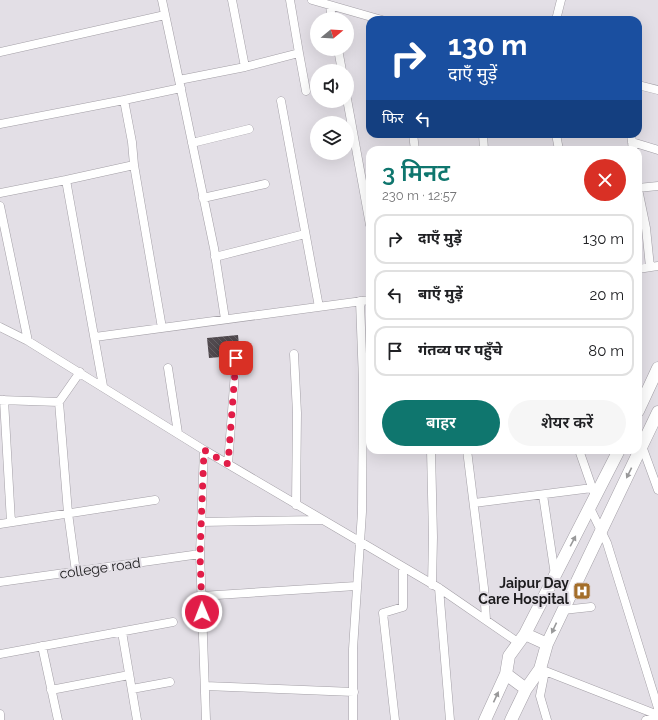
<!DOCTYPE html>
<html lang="hi">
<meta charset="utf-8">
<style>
body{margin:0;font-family:Raleway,"Noto Sans Devanagari",sans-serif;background:#f6f6f6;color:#202124;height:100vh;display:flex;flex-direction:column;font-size:15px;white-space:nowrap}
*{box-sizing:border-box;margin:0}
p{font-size:13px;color:#757577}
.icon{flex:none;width:22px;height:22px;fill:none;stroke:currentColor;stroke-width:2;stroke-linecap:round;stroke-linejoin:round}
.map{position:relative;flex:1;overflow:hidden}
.details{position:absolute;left:366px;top:146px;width:276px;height:308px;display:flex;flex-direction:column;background:#fff;border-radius:12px;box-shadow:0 4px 16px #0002}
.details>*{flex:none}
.guide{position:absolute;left:366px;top:16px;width:276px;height:122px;border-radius:12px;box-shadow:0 4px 16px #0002;background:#1a4fa0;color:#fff;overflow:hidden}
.needle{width:26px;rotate:72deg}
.buttons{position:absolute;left:310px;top:12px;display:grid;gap:8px}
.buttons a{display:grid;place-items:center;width:44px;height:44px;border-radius:50%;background:#fff;box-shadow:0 4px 16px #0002;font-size:20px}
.pin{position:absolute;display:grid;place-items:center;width:34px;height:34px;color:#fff;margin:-17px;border-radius:8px;box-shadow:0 2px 6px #0006}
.me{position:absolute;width:44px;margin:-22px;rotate:359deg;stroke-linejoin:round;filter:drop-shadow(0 0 3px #0008)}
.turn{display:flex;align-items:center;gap:14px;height:84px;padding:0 16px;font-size:18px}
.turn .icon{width:52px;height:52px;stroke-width:2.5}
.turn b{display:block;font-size:28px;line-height:34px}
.then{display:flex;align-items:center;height:38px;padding:0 16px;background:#0003;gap:8px;font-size:15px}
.round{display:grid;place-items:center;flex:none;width:42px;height:42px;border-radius:21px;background:#f6f6f6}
.head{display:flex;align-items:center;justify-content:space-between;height:68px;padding:0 16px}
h1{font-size:24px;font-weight:600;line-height:30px;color:#0f766e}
.primary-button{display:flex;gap:8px;margin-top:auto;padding:8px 16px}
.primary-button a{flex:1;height:46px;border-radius:24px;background:#0f766e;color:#fff;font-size:16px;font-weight:600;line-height:46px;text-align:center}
.primary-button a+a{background:#f6f6f6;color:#202124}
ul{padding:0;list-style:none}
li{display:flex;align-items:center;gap:12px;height:50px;margin:0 8px 6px;padding:0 8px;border:2px solid #e0e0e0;border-radius:12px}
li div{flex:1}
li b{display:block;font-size:15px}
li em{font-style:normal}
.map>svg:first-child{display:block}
.building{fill:url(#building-back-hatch)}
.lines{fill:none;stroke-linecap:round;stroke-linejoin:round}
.street-casing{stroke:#a39fa6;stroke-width:9}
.secondary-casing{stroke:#a39fa6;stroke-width:13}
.street{stroke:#fff;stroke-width:8}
.secondary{stroke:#fff;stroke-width:12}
.oneway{fill:#99999a}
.route{stroke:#e11d48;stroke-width:7;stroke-dasharray:0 12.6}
.labels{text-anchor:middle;stroke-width:4;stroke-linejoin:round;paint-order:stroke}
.street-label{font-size:14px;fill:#1d1c1e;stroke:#e3dfe6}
.poi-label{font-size:14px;font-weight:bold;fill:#1d1c1e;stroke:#e3dfe6;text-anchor:end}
</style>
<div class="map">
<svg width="658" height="720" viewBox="0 0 658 720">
<defs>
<pattern id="building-back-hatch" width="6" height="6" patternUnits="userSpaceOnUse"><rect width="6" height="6" fill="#50494e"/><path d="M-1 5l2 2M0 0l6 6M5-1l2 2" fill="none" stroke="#656064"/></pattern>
</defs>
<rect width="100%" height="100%" fill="#e3dfe6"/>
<path class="building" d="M238,335L240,355L236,354L232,356L209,358L207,338Z"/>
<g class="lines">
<defs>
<path id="street" d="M162,0L179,80L245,67L232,0
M312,0L382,20
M330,6L332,19
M556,20L561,0
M338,49L342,71
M0,52L165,15
M299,53L306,91
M245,67L299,53L290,0
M179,80L214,248L225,319
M638,85L658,90
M347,99L370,225
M281,101L319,307
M0,124L124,100
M413,134L415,150
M483,134L484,150
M556,134L559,150
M631,134L633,150
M632,142L658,150
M192,143L249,129
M134,165L132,142L124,100L181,88
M66,180L134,165L162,328
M638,188L658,186
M638,189L646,228L650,267
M0,193L66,180L103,386
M203,198L265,184
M0,206L28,341
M215,257L305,234
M638,269L658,266
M0,327L28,341L204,450L439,588L519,643
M95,337L370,300
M294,354L297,413L296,505
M168,368L178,433
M0,400L59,402
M4,400L11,522
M642,446L658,490
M204,450L200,554L206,720
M431,450L433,537L432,585
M467,450L484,588L486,620
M579,450L594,493
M228,464L236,359
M543,495L555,575
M474,503L592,488
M590,508L607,543L658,708
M201,522L320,520
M0,524L155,500
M76,572L68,513L59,402L80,372
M0,582L200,554
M439,588L450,720
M201,596L356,586
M563,610L591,607
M122,632L137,720
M42,646L58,720
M0,654L173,622
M540,669L658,715
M545,671L540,696L547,720
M205,686L354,692
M132,689L170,682
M51,690L129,675
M0,714V720
M353,720V649L362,512L363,381L360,301
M395,720L383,613L403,607V568
M646,720L658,716"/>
<path id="secondary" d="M638,411L658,368
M525,634L547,644L540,669L526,689L506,674L509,656L525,634L619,450
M547,644L658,412
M485,720L506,674
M511,720L526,689"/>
</defs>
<use href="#street" class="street-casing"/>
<use href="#secondary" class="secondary-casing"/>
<use href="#street" class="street"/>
<use href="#secondary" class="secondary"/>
</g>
<defs><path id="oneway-solid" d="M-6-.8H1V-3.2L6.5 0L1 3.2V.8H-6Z"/></defs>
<g class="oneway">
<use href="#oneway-solid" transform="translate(629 473) rotate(116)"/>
<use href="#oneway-solid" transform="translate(573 541) rotate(-62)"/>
<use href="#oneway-solid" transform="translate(554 628) rotate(115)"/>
<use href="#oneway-solid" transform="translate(496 697) rotate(-65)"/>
</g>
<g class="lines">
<path class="route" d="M202,612L200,554L204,450L228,464L236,358"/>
</g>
<defs>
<symbol id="hospital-square" viewBox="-11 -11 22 22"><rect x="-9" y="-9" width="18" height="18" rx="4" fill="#a46e29" stroke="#e3dfe6"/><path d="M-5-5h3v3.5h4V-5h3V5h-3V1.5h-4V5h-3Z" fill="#fff"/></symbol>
</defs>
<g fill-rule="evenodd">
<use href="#hospital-square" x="572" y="581" width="20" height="20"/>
</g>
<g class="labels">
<g class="street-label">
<text transform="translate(100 568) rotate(-8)" y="5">college road</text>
</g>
<g class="poi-label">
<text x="569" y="588">Jaipur Day<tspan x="569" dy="16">Care Hospital</tspan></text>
</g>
</g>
</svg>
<div class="buttons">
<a><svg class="needle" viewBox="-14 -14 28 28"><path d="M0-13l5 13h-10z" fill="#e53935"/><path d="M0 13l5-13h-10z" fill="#757577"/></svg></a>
<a><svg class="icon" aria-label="sound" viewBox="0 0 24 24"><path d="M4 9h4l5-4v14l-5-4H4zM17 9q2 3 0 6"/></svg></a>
<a><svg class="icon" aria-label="layers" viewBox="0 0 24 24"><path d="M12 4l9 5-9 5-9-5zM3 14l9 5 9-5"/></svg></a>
</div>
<div class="pin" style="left:236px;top:358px;background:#d93025"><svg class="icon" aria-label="arrive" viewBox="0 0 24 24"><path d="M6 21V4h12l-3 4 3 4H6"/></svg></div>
<svg class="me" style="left:202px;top:612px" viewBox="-20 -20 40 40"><circle r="17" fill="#e11d48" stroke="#fff" stroke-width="3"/><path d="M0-11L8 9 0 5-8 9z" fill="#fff"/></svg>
<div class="guide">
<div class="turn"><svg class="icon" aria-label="right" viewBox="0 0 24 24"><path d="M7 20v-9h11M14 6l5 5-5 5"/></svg><div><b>130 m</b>दाएँ मुड़ें</div></div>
<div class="then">फिर<svg class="icon" aria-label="left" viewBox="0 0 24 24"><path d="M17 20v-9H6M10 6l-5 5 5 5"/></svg></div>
</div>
<section class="details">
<div class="head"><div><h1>3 मिनट</h1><p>230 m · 12:57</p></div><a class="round" style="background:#d93025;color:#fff"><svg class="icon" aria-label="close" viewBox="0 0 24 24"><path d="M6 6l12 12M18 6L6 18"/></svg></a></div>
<ul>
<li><svg class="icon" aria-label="right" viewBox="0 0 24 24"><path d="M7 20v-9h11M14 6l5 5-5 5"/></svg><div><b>दाएँ मुड़ें</b></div><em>130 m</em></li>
<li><svg class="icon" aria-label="left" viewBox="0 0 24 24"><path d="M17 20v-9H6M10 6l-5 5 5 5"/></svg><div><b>बाएँ मुड़ें</b></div><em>20 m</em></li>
<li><svg class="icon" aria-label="arrive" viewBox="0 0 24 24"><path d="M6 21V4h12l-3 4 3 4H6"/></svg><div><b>गंतव्य पर पहुँचे</b></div><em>80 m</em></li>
</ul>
<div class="primary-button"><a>बाहर</a><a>शेयर करें</a></div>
</section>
</div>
